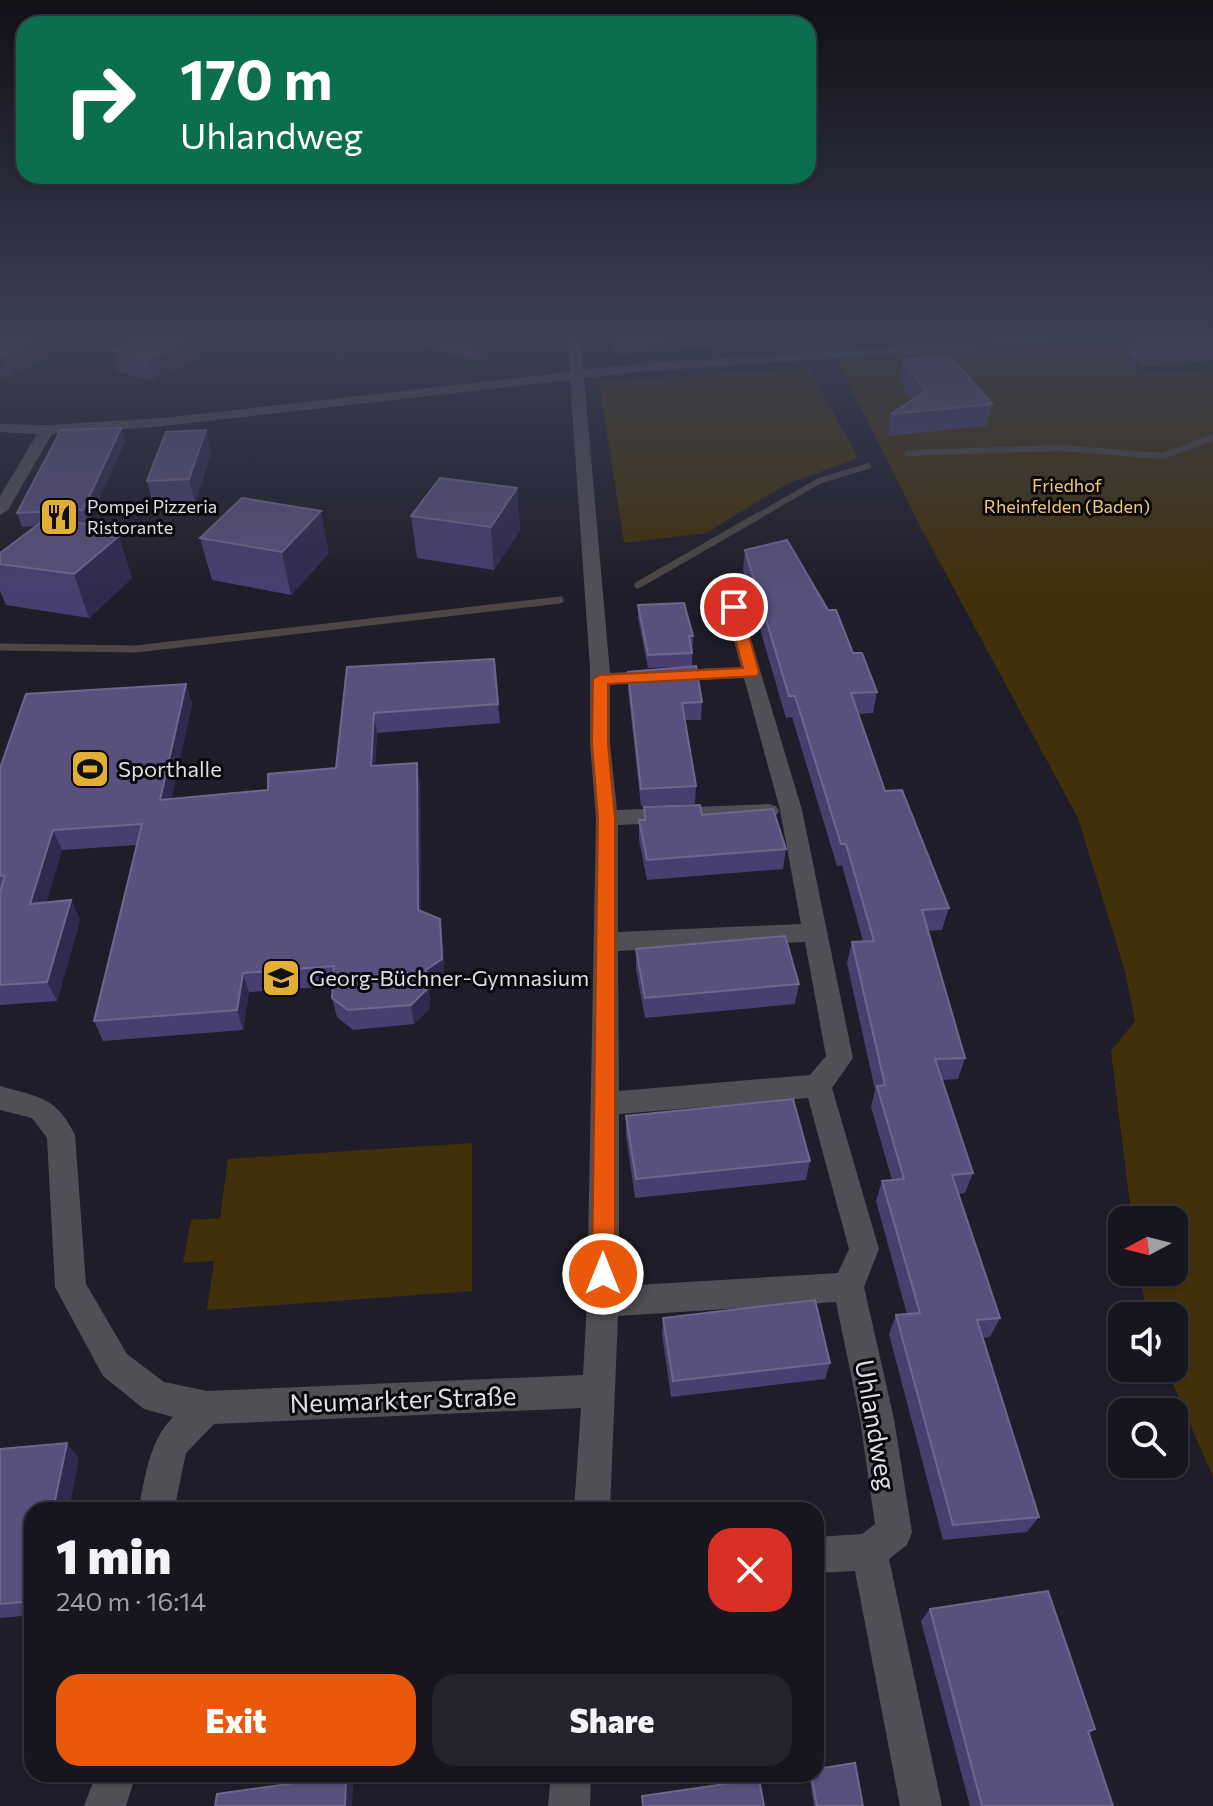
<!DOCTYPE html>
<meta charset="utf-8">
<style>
body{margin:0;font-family:Commissioner,sans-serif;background:#24232c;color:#f1f3f6;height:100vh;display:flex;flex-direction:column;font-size:30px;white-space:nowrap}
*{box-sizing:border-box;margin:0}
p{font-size:26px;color:#9e9fa4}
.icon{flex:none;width:44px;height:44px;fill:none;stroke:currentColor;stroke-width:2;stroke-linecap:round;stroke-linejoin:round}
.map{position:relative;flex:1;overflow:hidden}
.sheet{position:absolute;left:24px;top:1502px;width:800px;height:280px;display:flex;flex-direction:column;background:#17161f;border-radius:24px;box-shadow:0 2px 6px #0004,0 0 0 2px #36353d}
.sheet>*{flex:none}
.banner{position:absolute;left:16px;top:16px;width:800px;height:168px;border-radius:24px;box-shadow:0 2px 6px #0004,0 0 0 2px #36353d;background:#0b6e4f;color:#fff;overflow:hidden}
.needle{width:52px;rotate:263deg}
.tools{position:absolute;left:1108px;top:1206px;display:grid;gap:16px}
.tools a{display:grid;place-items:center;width:80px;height:80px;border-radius:16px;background:#17161f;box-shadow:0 2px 6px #0004,0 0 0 2px #36353d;font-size:40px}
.pin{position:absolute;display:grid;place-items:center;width:68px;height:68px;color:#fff;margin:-34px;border:4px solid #fff;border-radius:50%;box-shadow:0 2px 8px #0007}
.me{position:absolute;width:88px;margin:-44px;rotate:0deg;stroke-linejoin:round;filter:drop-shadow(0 0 6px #0008)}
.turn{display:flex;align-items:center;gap:28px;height:168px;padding:0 32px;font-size:36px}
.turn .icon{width:104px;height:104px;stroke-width:2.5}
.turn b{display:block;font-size:56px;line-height:68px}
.round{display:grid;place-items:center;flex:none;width:84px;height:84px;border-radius:24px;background:#24232c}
.headline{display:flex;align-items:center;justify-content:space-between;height:136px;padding:0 32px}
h1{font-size:48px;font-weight:800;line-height:60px}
.button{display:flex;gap:16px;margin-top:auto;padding:16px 32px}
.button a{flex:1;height:92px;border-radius:24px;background:#ea580c;color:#fff;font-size:32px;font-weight:800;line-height:92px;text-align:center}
.button a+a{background:#24232c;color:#f1f3f6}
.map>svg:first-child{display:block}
.green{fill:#41310a}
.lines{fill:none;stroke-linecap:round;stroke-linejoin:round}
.stream-far1{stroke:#4c4745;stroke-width:6}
.stream{stroke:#4c4745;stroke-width:7}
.minor{fill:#504f56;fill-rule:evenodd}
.wall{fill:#483f70}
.shaded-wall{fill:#312a4e}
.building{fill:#59507d;stroke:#6e668d;stroke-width:2}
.route{fill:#ea580c;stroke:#983908;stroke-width:2}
.labels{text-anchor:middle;stroke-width:6;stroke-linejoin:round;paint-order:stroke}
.far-park-label{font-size:18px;fill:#f4ca70;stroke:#09080d}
.far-poi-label{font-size:18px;fill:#dfdee6;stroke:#09080d;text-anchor:start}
.poi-label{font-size:22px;fill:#dfdee6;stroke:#09080d;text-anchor:start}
.near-street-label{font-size:26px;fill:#dfdee6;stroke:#09080d}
</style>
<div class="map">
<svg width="1213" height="1806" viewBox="0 0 1213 1806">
<rect width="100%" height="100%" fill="#1f1d29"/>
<path class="green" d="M1108,340L1146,374L1213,369V1477L1166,1368H1174V1316H1148L1139,1272H1174V1220H1132L1111,1051L1135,1021L1125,971L1078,818L920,526L840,366L843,360L856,356Z
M809,368L858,458L787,484L706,533L624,543L599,382Z
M472,1143V1291L207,1310L214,1261L183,1263L191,1220L220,1218L228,1159Z"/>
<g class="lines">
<path class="stream-far1" d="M908,453L1060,448L1163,456L1213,437
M755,518L819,481L868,466"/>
<path class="stream" d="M638,585L758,516
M0,647L136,649L560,600"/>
<path class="minor" d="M568,340H581L583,370L647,363L996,340H1056L1049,344L647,371L584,378L610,673L741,667L725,607L728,603H740L802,810L853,1058L832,1088L879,1249L864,1287L894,1419L912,1532L907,1545L889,1559L942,1806H900L855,1571L816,1573V1537L862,1534L875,1524L860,1419L836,1302L618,1316L610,1510H574L581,1408L214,1424L186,1453L174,1510H138C146,1476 148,1443 173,1417L144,1409L103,1376L55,1287L47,1138L32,1118L0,1110V1086C38,1097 56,1096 75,1135L86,1284L127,1354L164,1382L207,1391L583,1375L587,1302L596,818L590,744V668L570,380L164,426L52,434L8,510L0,515V496L37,434L0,432V424L47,425L164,418L570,372ZM744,678L780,810L801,924L618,932V825L768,818L776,816L779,811L776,806L768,804L617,810L610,744V684ZM805,942L826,1056L810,1075L619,1091L618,951ZM808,1098L849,1249L838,1273L619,1286V1114Z
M96,1774H136L126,1806H84Z
M551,1774H591L590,1806H548Z"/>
</g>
<path class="wall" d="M0,340L12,376L8,375L0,379Z
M232,340L154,381L119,372L113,351Z
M395,340H515L479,361Z
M608,340H805L615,354Z
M1121,340H1213V360L1142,367L1121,349Z
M903,360L992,404L987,426L887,436L891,414L912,400L899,382Z
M121,428L125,441L88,524L99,531L132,578L89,618L6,605L0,591V553L35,526L22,527L17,513Z
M206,430L211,453L195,503L153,504L147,481Z
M517,488L520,530L494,570L417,558L411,516Z
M200,538L329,553L291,595L212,580Z
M745,550L853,653L877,692L873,713L858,714L885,791L949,908L942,930L928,931L965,1058L958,1079L942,1080L973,1173L965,1193L958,1194L1000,1318L990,1337L982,1338L1039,1517L1027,1532L943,1540L889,1334L896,1315L907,1314L876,1201L882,1181L892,1180L871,1107L875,1090L847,963L852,942L863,941L842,865L837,866L792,717L786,718L743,571Z
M638,605L693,636L692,666L648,668L638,618Z
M494,659L500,723L377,733L375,766L420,783L421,911L443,939L444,978L429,990L430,1008L414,1024L353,1030L337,1017L332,998L333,986L249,992L243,1030L103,1041L94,1021L137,845L62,850L46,903L71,900L80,920L57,1001L0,1005V768L186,684L192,704L171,799L268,790L336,768L347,667Z
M628,672L702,702L701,720H685L696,786L695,804L641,806L628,689Z
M644,807L702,815L786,849L783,869L647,880L639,840V820H643Z
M636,949L799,984L795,1004L645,1018L636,969Z
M626,1116L810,1161L806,1180L635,1198L626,1135Z
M663,1318L830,1363L825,1379L671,1397L662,1334Z
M0,1449L79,1458L32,1510V1615L0,1618Z
M930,1609L1095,1729L1089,1734L1113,1806H970L921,1621Z
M809,1774H816L863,1806H814Z"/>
<path class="shaded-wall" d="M38,340H86L12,376L5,355Z
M188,340H232L154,381L148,360Z
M337,340H375L340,362Z
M478,340H515L479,361Z
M0,354L8,375L0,379Z
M121,428L125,441L88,524L83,510Z
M206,430L211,453L195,503L189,479Z
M517,488L520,530L494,570L491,527Z
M321,511L329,553L291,595L282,552Z
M98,526L105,548L119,536L132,578L89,618L74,574L91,530Z
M186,684L192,704L167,820L160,800Z
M374,713L377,733L374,786L371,766Z
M417,763L420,783L421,930L418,910Z
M53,830L62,850L40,924L30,904Z
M71,900L80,920L57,1001L47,982Z
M440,919L443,939L444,978L429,990L430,1008L414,1024L411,1005L426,970Z
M243,973L249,992L243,1030L237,1010Z
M67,1443L79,1458L69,1510H53Z
M346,1776L353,1785L352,1806H345Z"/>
<path class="building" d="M0,340H38L5,355L0,354Z
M135,340H188L148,360L113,351Z
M613,340H668L615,344Z
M1139,340H1213V342L1148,347Z
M950,356L992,404L891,414L926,391L903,360Z
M121,428L83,510L17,513L61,430Z
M206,430L189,479L147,481L166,432Z
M440,478L517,488L491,527L411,516Z
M242,498L321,511L282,552L200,538Z
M47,518L98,526L91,530L119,536L74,574L0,564V553Z
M787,540L828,610H836L853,653H862L877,692L851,693L885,791L902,790L949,908L922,910L965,1058L935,1059L973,1173L952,1175L1000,1318L977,1320L1039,1517L953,1525L896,1315L920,1313L882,1181L904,1179L877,1086L885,1085L852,942L874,941L846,844H841L795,696H789L745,550Z
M684,603L693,636H689L692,653L648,655L638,605Z
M494,659L498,704L374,713L371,766L417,763L418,910L440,919L442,959L426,970L427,989L411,1005L348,1010L332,998L334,966L243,973L237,1010L94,1021L142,824L53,830L30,904L71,900L47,982L0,985V893L5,875L0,876V768L26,694L186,684L160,800L268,790V774L336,768L347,667Z
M696,666L702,702L682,703L696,786L641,789L628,672Z
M700,805L702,815L773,809L786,849L647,860L639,820H645L644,807Z
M785,936L799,984L645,998L636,949Z
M793,1099L810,1161L636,1179L626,1116Z
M815,1300L830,1363L673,1381L663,1318Z
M67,1443L53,1510H32V1601L0,1604V1449Z
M1048,1591L1095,1729L1088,1731L1113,1806H982L930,1609Z
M855,1763L863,1806H817L811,1774H816V1769Z
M346,1776L345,1806H215L217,1794Z
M759,1779L764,1806H643L642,1796Z"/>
<linearGradient id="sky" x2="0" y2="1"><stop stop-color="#111017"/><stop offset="0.57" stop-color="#3c4054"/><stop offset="1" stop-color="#3c4054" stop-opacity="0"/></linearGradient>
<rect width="1213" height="592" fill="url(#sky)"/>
<path class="route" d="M734,603L741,607L759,672L757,676L608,684V744L615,818V1274L612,1281L603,1285L595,1281L592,1274L598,818L592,744L593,679L600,675L743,668L727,607Z"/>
<defs>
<symbol id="restaurant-square" viewBox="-11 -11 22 22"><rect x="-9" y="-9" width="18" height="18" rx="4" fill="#e2af34" stroke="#09080d"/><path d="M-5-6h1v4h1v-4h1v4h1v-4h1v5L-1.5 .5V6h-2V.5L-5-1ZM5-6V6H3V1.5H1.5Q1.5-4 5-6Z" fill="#111"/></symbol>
<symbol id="stadium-square" viewBox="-11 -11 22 22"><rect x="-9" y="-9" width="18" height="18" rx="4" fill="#e2af34" stroke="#09080d"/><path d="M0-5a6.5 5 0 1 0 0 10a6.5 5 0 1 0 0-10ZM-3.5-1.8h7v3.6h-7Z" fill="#111"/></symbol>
<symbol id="school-square" viewBox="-11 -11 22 22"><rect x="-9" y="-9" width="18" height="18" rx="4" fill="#e2af34" stroke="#09080d"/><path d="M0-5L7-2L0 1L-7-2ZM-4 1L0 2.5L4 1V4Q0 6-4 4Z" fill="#111"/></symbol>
</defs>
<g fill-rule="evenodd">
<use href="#restaurant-square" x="37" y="495" width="44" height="44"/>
<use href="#stadium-square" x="68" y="747" width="44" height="44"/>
<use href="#school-square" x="259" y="956" width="44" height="44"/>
</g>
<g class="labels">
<g class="far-park-label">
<text x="1067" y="492">Friedhof<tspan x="1067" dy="21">Rheinfelden (Baden)</tspan></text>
</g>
<g class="far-poi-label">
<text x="87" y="513">Pompei Pizzeria<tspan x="87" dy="21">Ristorante</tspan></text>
</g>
<g class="poi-label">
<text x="118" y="777">Sporthalle</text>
<text x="309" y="986">Georg-Büchner-Gymnasium</text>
</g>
<g class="near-street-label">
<text transform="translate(403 1400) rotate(-2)" y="9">Neumarkter Straße</text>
<text transform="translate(875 1425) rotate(80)" y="9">Uhlandweg</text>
</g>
</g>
</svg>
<div class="tools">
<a><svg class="needle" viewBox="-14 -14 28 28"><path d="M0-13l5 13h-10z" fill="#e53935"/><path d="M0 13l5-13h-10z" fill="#9e9fa4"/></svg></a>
<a><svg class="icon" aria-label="sound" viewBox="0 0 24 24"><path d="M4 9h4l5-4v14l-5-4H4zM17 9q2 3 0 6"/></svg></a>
<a><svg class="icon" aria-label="search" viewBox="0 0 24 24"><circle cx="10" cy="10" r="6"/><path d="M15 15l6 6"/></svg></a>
</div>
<div class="pin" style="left:734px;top:607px;background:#d93025"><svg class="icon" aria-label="arrive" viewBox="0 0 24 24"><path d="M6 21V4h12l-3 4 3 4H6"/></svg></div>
<svg class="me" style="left:603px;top:1274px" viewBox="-20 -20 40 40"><circle r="17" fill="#ea580c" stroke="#fff" stroke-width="3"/><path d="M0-11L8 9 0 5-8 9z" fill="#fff"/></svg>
<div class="banner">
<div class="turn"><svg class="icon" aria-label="right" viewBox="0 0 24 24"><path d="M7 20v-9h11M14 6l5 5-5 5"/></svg><div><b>170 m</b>Uhlandweg</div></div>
</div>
<section class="sheet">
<div class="headline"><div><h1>1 min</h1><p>240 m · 16:14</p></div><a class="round" style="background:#d93025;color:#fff"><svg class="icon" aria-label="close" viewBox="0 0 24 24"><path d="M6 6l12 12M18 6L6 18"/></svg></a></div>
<div class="button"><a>Exit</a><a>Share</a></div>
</section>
</div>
